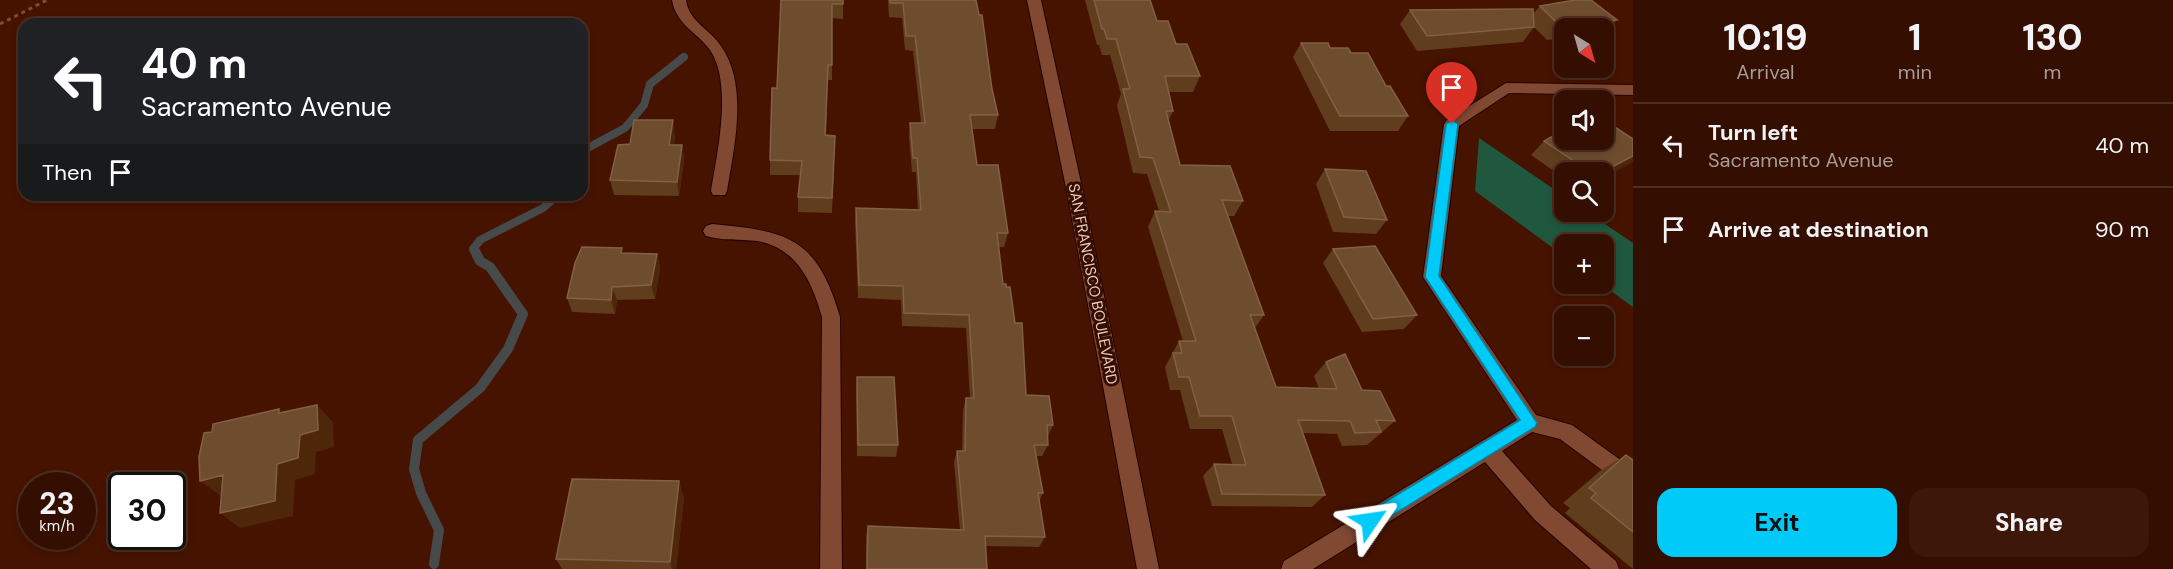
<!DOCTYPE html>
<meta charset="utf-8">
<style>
body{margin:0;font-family:"DM Sans",sans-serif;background:#3c170a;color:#f1f3f6;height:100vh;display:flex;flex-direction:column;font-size:22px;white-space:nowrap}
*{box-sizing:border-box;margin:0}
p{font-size:20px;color:#a99c99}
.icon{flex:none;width:33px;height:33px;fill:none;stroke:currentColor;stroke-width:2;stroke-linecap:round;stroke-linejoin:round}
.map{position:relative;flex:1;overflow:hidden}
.drawer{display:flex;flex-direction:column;background:#340e00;width:540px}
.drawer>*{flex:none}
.guide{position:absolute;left:18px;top:18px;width:570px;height:183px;border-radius:18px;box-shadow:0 3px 9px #0003,0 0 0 2px #4e2e22;background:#202124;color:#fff;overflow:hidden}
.needle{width:39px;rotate:143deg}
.tools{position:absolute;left:1554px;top:18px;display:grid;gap:12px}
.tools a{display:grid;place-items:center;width:60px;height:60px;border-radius:12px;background:#340e00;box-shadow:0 3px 9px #0003,0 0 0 2px #4e2e22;font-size:30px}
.speed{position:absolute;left:18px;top:472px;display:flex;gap:12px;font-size:30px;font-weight:700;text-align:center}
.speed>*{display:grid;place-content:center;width:78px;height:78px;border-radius:50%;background:#340e00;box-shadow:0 3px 9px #0003,0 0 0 2px #4e2e22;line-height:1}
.speed small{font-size:15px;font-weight:400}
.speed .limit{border:3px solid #111;border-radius:9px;background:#fff;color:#111}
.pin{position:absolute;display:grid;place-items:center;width:51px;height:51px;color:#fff;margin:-62px -26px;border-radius:50% 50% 50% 0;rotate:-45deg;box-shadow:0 0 6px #0007}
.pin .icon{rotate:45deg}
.me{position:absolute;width:66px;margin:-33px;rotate:58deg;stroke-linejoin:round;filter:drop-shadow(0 0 4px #0008)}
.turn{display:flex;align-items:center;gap:21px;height:126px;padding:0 24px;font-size:27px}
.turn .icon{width:78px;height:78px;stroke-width:2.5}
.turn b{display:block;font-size:42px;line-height:51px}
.then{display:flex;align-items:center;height:57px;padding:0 24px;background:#0003;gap:12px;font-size:22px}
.eta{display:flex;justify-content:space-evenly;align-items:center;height:102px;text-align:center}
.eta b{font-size:36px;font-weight:800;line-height:42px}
.cta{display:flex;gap:12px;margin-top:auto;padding:12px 24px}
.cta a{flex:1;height:69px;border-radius:18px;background:#00cbf8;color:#111;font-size:24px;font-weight:800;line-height:69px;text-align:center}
.cta a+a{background:#3c170a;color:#f1f3f6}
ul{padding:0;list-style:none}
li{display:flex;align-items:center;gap:18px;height:84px;padding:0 24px;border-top:2px solid #4e2e22}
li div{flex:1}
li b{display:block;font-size:22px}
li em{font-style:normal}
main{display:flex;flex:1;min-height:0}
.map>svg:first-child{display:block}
.green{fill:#20573f}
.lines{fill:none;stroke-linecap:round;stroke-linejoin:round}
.stream-far1{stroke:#474a4b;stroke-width:8}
.stream{stroke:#474a4b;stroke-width:10}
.minor-casing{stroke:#250200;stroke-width:2}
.path{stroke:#7a4c3b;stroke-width:3;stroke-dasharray:4 4;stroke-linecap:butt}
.minor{fill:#814832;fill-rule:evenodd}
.wall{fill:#5f3d1d}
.shaded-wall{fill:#4e260a}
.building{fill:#6e4c2e;stroke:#826045;stroke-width:1.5}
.route{fill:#00cbf8;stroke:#0084a1;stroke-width:1.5}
.labels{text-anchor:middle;stroke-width:6;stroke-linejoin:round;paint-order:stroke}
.street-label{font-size:15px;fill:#eccabd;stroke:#350e01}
</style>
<main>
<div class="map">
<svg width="1633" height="569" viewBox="0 0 1633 569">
<rect width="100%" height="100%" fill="#461300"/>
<path class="green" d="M1479,138L1564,196V212H1587L1633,243V307L1601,284H1604V244H1564V256L1475,191Z"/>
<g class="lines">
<path class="stream-far1" d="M582,151L625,128L644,105L650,84L684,57
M475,250L474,248L480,240L543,208L558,195"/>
<path class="stream" d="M434,564L439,530L421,493L414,469L418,440L480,388L508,349L523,314L490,267L480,261L474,249"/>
<defs>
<path id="minor" d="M672,0H686C689,22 710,29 721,46C749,86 734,147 727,191L725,195H713L711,191C717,154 733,84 710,50C697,32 676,25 672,0Z
M1027,0H1041L1084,197L1159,569H1137L1068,197Z
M1506,83L1633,85V95L1509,93L1459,126L1441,276L1536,415L1572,425L1633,469V491L1626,488L1560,439L1532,432L1502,451L1551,506L1616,561L1619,569H1591L1535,520L1485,462L1313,569H1281L1284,561L1517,420L1423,277L1444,124L1447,120Z
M712,224C789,231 817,238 840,317L842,569H820L822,317C812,282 797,248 757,241C740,239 722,241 706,236L703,231L706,226Z"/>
</defs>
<use href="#minor" class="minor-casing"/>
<path class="path" d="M0,24L47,0"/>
<use href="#minor" class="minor"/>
</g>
<path class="wall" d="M781,0H843V19L832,18V80H828L826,136H835L832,213L798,212V197L800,175H770V160L777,88Z
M888,0H976L992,89L998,115L995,129H972L977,165L1008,233L1004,247H999L1003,284L1026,395L1053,425L1048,436V445L1042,456H1036L1043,493L1039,501L1045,537L1039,547L985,546L987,569H866V536L868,526L960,530L954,462L957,451H962L963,410L966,398H970L966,328L902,326L901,300L858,298L855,222L856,208L918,210L916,172H912L909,137L910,123H921L913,51L905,50L902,18L889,17Z
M1085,0H1150L1157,21L1200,76L1193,92H1168L1173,111L1168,121L1180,165L1243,201L1234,216H1228L1264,315L1255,328L1276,387L1319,389L1314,376L1326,362L1362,390L1395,421L1367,445L1342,446L1337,434L1303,433L1325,495L1312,507L1212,506L1203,476L1214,464H1232L1222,429H1190L1180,390H1170L1165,367L1179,341H1183L1148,227L1155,211H1159L1147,174L1133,173L1117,105L1121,94L1110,55H1102L1099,45H1097Z
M1540,6L1617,20L1604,35V28H1564V38L1547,40L1534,27L1523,42L1417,51L1400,24L1410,10L1533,14Z
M1301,43L1330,48L1351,53L1386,86L1408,116L1398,131H1330L1293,57Z
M675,135L674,145H682L684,159L679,196L614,195L610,180L630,144Z
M1633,139V161L1604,178V172H1564V178L1531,155L1544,141Z
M1325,169L1387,220L1376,234L1333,232L1316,184Z
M1333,249L1417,315L1404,329L1362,332L1323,263Z
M624,253L657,254L660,268L655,299L617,300L615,314L572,312L567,298Z
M857,377L898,445L896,457L857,456L856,390Z
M1626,455L1633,460V569L1565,513L1570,508L1563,503L1600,471Z
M684,497L676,569H562L556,559Z"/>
<path class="shaded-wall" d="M673,120L675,135L672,159L669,145Z
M682,145L684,159L679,196L677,182Z
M1633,156V161L1632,162L1604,178V175L1610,168Z
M1600,161L1589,172H1583L1586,169Z
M657,254L660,268L655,299L651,285Z
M612,287L617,300L615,314L611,300Z
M317,405L333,422L334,447L316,452L315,474L295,480L293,516L240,528L220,513L277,464L300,435Z
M223,475L242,491L221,496L200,481Z
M679,481L684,497L676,569H672L670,562Z"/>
<path class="building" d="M781,0H843V4H832V65H828L825,135L835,136L832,198L798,197L802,161L770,160L772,88H777Z
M890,0H976L979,15H982L992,89L998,115H970L977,165H998L1008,233H997L1003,284H1006V287H1010L1015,323H1022L1026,395L1049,396L1053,425H1047L1048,445H1034L1043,493H1038L1045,537L985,536L987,569H867L868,526L964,530L957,451H965L966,398H974L969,315L904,313L903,286L859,285L856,208L921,210L917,158H913L910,123H925L915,36H906L903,3H890Z
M1094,0H1150L1157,21H1168L1176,44H1187L1200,76H1165L1173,111H1166L1180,165L1230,166L1243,201L1222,200L1264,315H1250L1276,387L1337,389L1326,362L1345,354L1362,390L1380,391L1395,421L1376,420L1381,432L1355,433L1350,421L1298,420L1325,495L1222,494L1214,464L1246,465L1232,416H1200L1189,377H1179L1173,353H1182L1179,341H1196L1155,211L1171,212L1153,158L1140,157L1123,89H1130L1116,39H1107L1104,29H1102Z
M1575,0H1591L1617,20L1559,25L1540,6Z
M1533,9L1534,27L1427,36L1410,10Z
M1301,43H1328L1330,48H1348L1351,53H1368L1386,86H1390L1408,116H1340Z
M634,120H673L669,145H682L677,182L610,180L618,145L630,144Z
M1604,120L1633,139V156L1610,168L1600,161L1586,169L1544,141L1564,130V140H1604Z
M1325,169L1366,171L1387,220L1344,217Z
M1375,246L1417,315L1373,319L1333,249Z
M582,247L622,248L621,253L657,254L651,285L612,287L611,300L567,298L575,263Z
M857,377H894L898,445H858Z
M317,405L318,430L300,435L298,458L277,464L275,501L220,513L223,475L200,481L199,457L204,433L212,432L213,424L279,409V413Z
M1626,455L1633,460V532L1591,498L1596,493L1589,488Z
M572,479L679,481L670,562L556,559Z"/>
<path class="route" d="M1452,120L1458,124L1439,276L1537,423L1535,427L1370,529L1364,526L1362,521L1364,515L1520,420L1425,277L1446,124Z"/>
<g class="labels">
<g class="street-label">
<text transform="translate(1093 284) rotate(79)" y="5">SAN FRANCISCO BOULEVARD</text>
</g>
</g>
</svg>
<div class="tools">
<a><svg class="needle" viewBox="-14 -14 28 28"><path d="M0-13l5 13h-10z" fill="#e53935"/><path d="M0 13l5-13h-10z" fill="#a99c99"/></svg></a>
<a><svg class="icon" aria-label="sound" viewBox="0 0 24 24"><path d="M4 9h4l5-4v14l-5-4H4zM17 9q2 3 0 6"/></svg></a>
<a><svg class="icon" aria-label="search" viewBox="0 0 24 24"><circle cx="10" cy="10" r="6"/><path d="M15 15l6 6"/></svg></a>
<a>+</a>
<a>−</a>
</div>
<div class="speed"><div>23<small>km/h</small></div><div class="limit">30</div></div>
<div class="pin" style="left:1452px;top:124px;background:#d93025"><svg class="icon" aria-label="arrive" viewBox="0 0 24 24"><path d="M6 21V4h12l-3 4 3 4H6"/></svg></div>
<svg class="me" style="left:1370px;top:521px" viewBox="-20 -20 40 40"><path d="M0-17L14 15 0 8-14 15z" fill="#00cbf8" stroke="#fff" stroke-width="4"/></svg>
<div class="guide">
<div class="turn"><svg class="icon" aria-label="left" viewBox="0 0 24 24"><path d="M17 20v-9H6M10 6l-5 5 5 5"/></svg><div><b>40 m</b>Sacramento Avenue</div></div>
<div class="then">Then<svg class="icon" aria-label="arrive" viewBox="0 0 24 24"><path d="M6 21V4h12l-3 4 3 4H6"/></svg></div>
</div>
</div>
<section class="drawer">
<div class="eta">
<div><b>10:19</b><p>Arrival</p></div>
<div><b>1</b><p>min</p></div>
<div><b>130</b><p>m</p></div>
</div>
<ul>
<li><svg class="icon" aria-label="left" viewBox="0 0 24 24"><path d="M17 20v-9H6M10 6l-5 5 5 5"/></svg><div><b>Turn left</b><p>Sacramento Avenue</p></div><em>40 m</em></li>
<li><svg class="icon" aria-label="arrive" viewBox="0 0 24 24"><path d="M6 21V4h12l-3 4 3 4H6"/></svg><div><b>Arrive at destination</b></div><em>90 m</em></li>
</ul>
<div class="cta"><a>Exit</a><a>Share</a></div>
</section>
</main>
